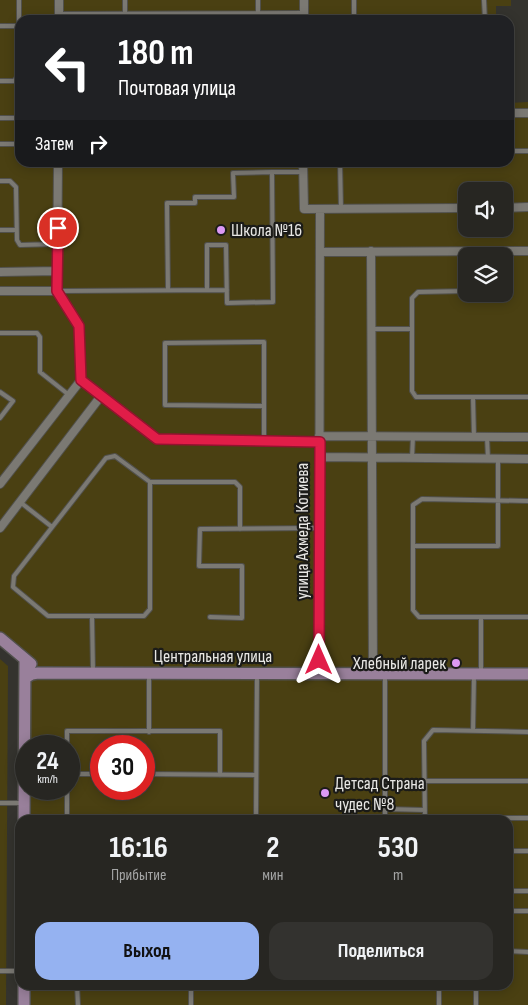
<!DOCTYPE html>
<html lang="ru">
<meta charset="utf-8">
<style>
body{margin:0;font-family:"Sofia Sans Condensed",sans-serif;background:#33322f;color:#f1f3f6;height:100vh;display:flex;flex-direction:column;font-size:19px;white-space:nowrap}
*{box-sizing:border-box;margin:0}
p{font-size:16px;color:#a4a5a5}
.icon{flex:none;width:28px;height:28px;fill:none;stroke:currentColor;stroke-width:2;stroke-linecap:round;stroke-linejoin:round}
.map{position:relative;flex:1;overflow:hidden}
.panel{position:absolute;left:15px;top:815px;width:498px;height:175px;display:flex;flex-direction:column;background:#272622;border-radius:15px;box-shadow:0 2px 12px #0003,0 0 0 1px #434340}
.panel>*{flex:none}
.banner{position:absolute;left:15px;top:15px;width:499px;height:152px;border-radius:15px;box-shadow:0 2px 12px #0003,0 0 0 1px #434340;background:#202124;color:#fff;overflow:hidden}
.fabs{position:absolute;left:458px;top:182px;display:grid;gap:10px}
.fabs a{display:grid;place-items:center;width:55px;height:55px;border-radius:10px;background:#272622;box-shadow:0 2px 12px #0003,0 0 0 1px #434340;font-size:25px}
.speed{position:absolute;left:15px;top:735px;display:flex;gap:10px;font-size:25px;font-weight:700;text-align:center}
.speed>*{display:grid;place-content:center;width:65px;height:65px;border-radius:50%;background:#272622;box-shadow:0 2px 12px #0003,0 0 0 1px #434340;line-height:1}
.speed small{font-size:12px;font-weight:400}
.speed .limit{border:8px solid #d22;background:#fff;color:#111}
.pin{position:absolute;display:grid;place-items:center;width:42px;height:42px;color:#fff;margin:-21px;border:2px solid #fff;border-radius:50%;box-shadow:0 1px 5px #0007}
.me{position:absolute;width:55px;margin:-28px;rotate:0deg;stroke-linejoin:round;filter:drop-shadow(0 0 4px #0008)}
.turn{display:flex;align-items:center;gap:18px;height:105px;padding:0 20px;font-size:22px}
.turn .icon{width:65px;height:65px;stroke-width:2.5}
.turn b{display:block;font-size:35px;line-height:42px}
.then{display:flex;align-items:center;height:48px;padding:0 20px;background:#0003;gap:10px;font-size:19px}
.eta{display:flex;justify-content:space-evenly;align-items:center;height:85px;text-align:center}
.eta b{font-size:30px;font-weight:700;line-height:35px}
.action{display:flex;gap:10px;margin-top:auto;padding:10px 20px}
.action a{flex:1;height:58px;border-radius:15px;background:#95b2f1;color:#111;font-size:20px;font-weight:700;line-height:58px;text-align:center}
.action a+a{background:#33322f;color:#f1f3f6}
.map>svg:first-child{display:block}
.green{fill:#4a4012;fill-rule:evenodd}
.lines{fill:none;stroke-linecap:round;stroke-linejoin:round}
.lane-casing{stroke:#51504c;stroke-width:6}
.street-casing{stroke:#51504c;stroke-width:10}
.secondary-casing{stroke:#51504c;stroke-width:14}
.lane{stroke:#7b7973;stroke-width:4}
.street{stroke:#7b7973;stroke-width:8}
.secondary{stroke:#99809b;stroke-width:11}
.route-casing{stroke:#92132f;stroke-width:12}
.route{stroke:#e11d48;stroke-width:9}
.poi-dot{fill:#dc99f4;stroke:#1b1b18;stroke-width:2}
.labels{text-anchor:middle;stroke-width:4.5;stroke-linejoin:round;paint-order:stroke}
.poi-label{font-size:18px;fill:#e8e7e4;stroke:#1b1b18;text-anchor:start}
.street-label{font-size:18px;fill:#e8e7e4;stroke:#1b1b18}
</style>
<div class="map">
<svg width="528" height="1005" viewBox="0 0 528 1005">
<rect width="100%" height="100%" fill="#34332e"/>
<path class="green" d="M0,0H511V6H496V20H20V162H509V103L528,102V1005H24V985H508V820H24L25,659L0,638ZM466,191H504V229H466ZM466,256H504V294H466ZM26,746H69V789H26ZM101,746H144V789H101Z
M0,659L8,666L6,1005H0Z"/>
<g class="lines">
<defs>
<path id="lane" d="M125,0V14
M484,0L485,20
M59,14L304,13
M258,20V0
M354,20V0
M0,26H19V0
M0,81H14L19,75L20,26
M0,118H20
M0,144H20
M509,151H528
M340,162L341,209
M272,172H303
M0,181H10L16,187L17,240L20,245L57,244
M0,230H16
M168,290L167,203H195V197H234L233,173L272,172L273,302L227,303L226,245H207V290
M57,291L227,290
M466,291L418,292L412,298V391L416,397H528
M372,329H412
M0,333H37L40,337V372L69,395
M0,392L13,401L0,418
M473,397L474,437
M264,406L165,405V343L264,342V441
M487,437L488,459
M412,458L413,436
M150,482V609L144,616H48L13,587L14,576L106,458L115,456L150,482H235L240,487V529
M528,501L422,499L413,505V610L419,617H528
M20,502L52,527
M413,546H498V459
M92,616L93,671
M210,617L242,618V566H199L200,529L319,528
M481,671V617
M149,675V732
M385,676V820
M473,731L474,676
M67,746V731H220V775
M69,774H101
M144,774L256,775
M425,781H528
M0,803H23
M385,809L425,810
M425,818H528
M67,820V789
M256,820L257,675
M425,820L424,741L433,730L528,732
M508,851H528
M508,891H528
M508,911H528
M508,951L528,952
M0,971H20
M77,985L78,1005
M191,985V1005
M439,1005V985
M476,1005V985"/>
<path id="street" d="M59,20V0
M304,20V0
M509,113H528
M58,162L57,291L79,326L81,380L157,439L319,442
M303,162L304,209L466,208
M504,208L528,207
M371,251L373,674
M320,252L528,251
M0,272L57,271
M0,291H57
M319,436L528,437
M319,457L528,459
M0,484L81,380
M0,528L101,396
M319,673L320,209"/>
<path id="secondary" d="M0,638L31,664
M25,678L32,674L38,673L528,674
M24,820L25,659
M24,985V1005"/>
</defs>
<use href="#lane" class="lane-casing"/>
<use href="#street" class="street-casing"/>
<use href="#secondary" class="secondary-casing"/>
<use href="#lane" class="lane"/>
<use href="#street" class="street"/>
<use href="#secondary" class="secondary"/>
</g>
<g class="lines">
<defs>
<path id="route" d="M58,228L57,291L79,326L81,380L157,439L320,442L319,660"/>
</defs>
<use href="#route" class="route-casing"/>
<use href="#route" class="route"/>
</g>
<g class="poi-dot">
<circle cx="221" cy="230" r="5"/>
<circle cx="456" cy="663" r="5"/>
<circle cx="325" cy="793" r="5"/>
</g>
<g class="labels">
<g class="poi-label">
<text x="231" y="236">Школа №16</text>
<text x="446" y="669" text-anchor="end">Хлебный ларек</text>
<text x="335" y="789">Детсад Страна<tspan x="335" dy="21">чудес №8</tspan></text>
</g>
<g class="street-label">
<text transform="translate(302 531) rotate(-90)" y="6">улица Ахмеда Котиева</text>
<text x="213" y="662">Центральная улица</text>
</g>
</g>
</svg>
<div class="fabs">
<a><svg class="icon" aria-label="sound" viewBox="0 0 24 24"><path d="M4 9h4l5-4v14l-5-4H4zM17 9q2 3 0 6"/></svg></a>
<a><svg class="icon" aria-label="layers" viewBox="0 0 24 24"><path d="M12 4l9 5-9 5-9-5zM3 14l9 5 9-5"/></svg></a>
</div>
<div class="speed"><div>24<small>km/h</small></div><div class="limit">30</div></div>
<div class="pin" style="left:58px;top:228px;background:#d93025"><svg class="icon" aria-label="arrive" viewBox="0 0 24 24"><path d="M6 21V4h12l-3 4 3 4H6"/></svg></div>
<svg class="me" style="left:319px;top:660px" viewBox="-20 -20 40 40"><path d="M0-17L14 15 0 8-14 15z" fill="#e11d48" stroke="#fff" stroke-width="4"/></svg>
<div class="banner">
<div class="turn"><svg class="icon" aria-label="left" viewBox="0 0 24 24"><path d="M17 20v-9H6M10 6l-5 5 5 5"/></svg><div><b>180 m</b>Почтовая улица</div></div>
<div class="then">Затем<svg class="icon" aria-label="right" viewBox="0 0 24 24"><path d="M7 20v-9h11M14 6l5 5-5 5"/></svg></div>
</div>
<section class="panel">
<div class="eta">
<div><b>16:16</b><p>Прибытие</p></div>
<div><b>2</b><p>мин</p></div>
<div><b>530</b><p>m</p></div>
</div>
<div class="action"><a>Выход</a><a>Поделиться</a></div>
</section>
</div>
